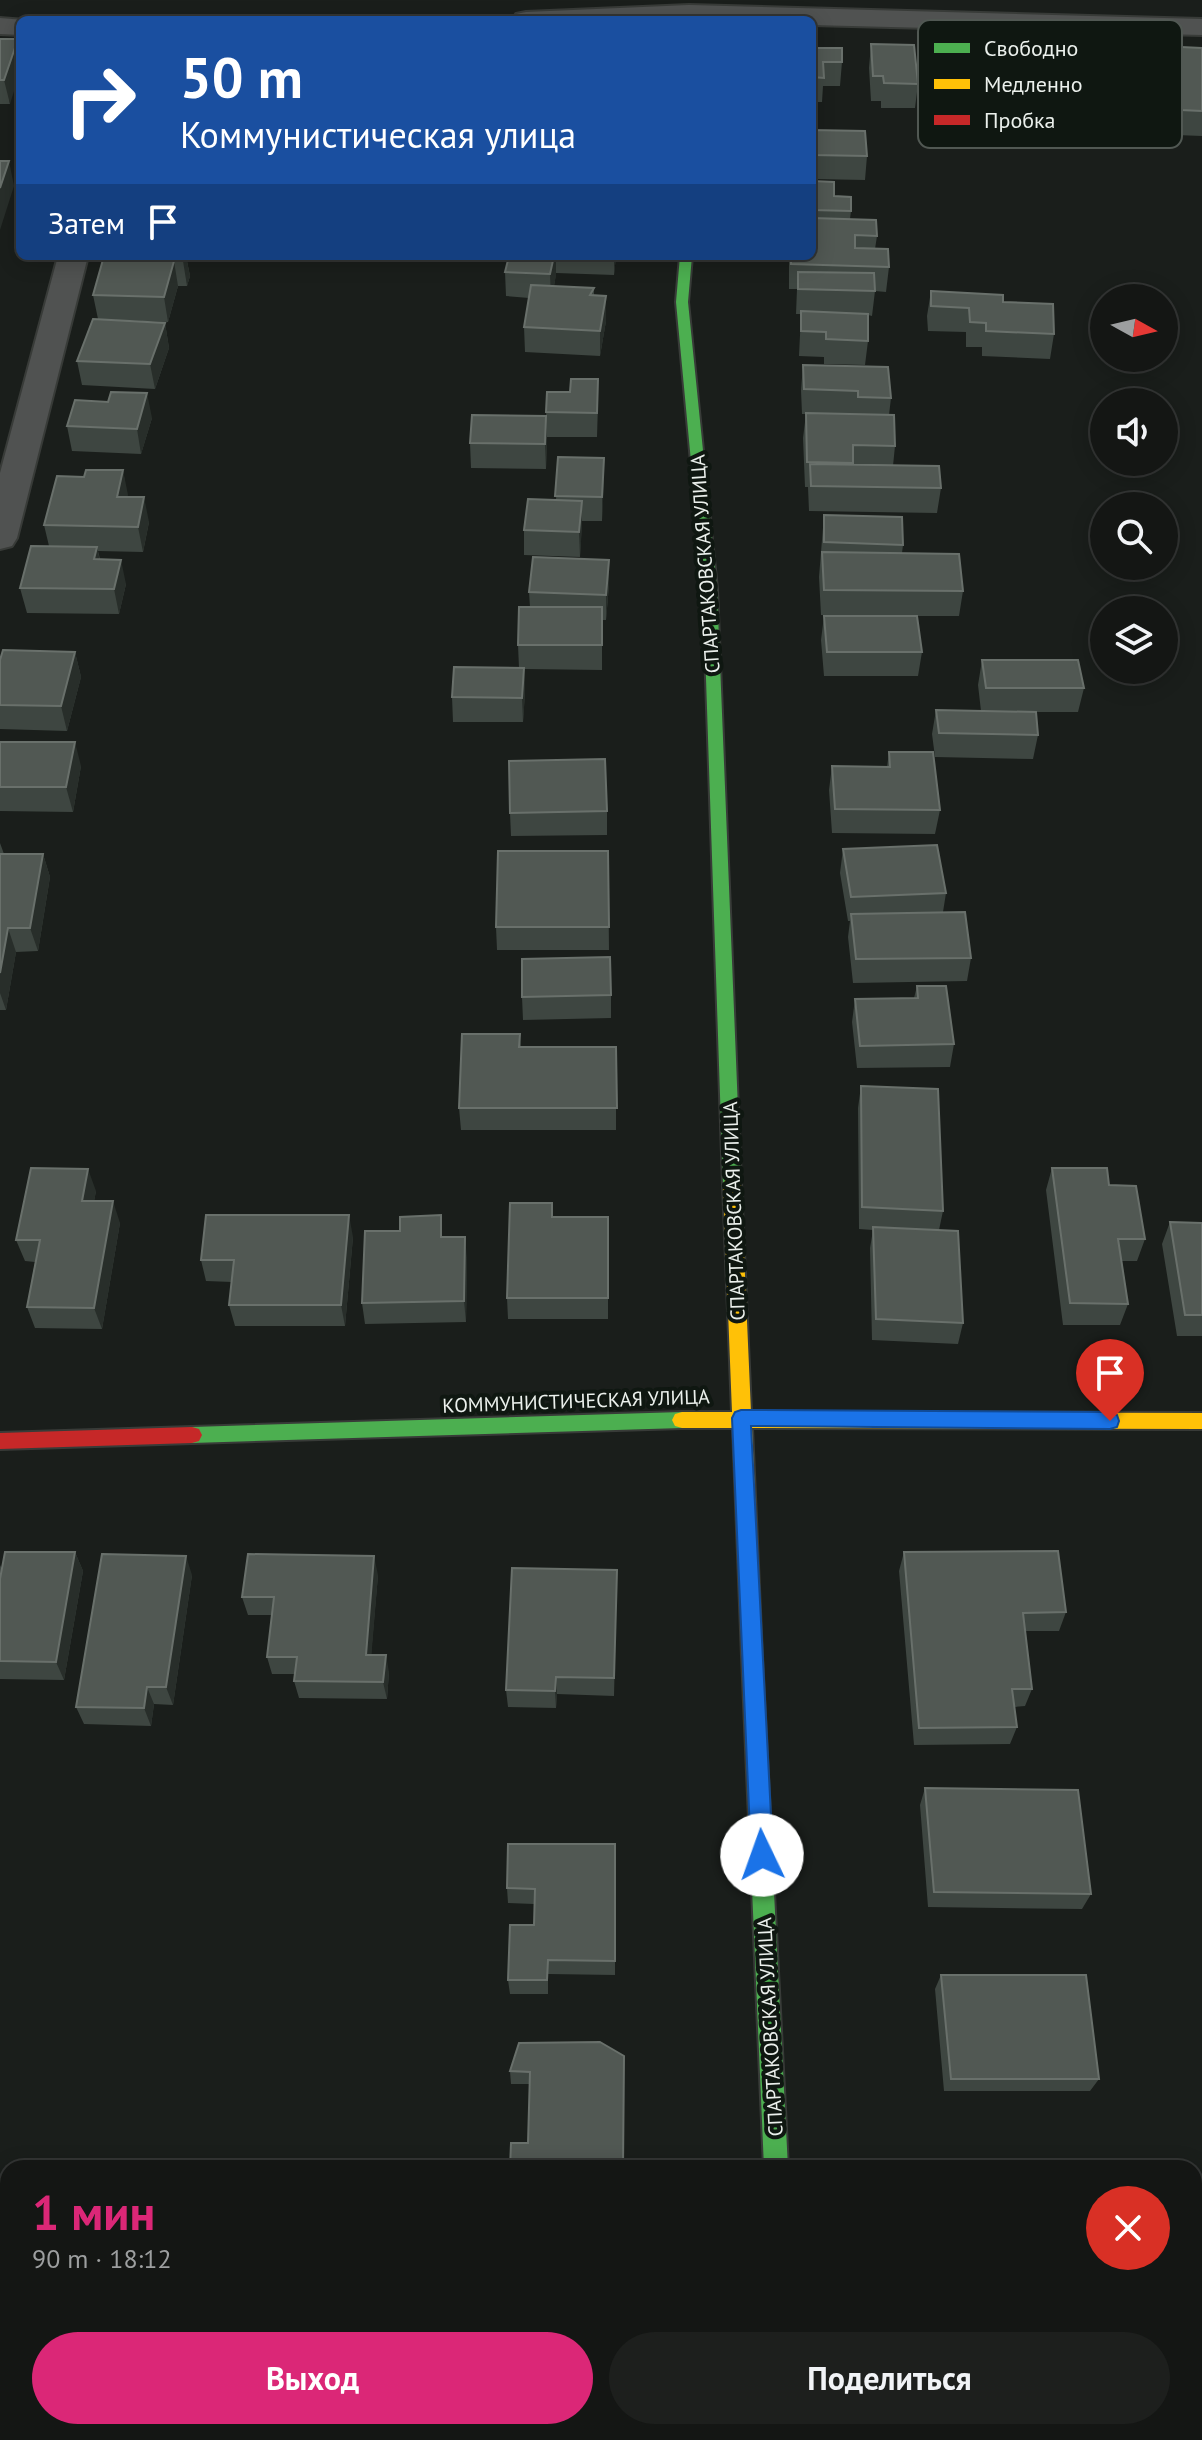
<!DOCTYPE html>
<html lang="ru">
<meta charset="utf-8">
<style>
body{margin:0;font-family:"PT Sans",sans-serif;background:#1d1f1d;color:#f1f3f6;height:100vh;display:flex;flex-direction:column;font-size:30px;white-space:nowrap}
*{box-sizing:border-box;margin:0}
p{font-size:26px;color:#9d9fa0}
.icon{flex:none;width:44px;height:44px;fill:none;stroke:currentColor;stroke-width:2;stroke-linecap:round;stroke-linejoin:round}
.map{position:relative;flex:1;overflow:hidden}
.sheet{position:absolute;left:0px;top:2160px;width:1202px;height:280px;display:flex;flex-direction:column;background:#141614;border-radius:24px 24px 0 0;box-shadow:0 4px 20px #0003,0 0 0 2px #333534}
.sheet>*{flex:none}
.guide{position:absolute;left:16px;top:16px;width:800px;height:244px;border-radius:12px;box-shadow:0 4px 20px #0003,0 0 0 2px #333534;background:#1a4fa0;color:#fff;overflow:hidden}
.needle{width:52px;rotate:98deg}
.tools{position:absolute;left:1090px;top:284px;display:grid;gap:16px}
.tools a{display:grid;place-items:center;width:88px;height:88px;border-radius:50%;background:#141614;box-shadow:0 4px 20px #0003,0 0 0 2px #333534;font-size:40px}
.pin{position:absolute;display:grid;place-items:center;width:68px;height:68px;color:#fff;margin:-82px -34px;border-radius:50% 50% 50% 0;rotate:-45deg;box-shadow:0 0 8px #0007}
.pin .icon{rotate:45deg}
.me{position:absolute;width:88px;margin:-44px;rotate:357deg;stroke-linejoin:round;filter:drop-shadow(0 0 6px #0008)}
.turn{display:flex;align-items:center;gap:28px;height:168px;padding:0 32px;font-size:36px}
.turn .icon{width:104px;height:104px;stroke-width:2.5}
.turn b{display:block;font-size:56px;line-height:68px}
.then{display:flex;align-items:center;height:76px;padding:0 32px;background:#0003;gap:16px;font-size:30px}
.round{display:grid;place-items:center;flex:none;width:84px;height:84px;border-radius:42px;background:#1d1f1d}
.overview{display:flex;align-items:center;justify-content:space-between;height:136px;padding:0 32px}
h1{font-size:48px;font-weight:800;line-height:60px;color:#db2777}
.primary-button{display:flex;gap:16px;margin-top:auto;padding:16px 32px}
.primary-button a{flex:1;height:92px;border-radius:48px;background:#db2777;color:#fff;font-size:32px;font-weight:800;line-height:92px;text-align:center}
.primary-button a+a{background:#1d1f1d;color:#f1f3f6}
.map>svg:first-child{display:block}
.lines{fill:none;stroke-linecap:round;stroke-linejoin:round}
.street-casing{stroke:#383b38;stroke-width:4}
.fast-casing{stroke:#383b38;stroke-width:4}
.slow-casing{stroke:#383b38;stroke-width:4}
.jam-casing{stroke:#383b38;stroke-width:4}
.street{fill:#505251;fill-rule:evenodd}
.fast{fill:#4caf50;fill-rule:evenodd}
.slow{fill:#ffc107;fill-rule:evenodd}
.jam{fill:#c62828;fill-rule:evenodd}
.wall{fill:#3e4641}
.shaded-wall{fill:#282e2a}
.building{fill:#515853;stroke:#69706b;stroke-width:2}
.route{fill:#1a73e8;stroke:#114b97;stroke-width:2}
.labels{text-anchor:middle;stroke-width:8;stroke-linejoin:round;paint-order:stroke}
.street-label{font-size:20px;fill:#ebf0ec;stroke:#0f1711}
.key{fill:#0f1711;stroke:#515853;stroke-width:2}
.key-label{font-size:22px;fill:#ebf0ec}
</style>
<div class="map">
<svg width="1202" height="2440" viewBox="0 0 1202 2440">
<rect width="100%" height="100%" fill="#1a1e1b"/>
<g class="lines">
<defs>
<path id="street" d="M689,5L1202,19V35L812,25V20H512L516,14L526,12Z
M0,18L25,20H20V35L0,34Z
M58,256H88L17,538L12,546L0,549V473Z
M758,2432H818L819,2440H759Z"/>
<path id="fast" d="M680,256H692L688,302L717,589L741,1184L738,1189H726L723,1184L703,589L676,302Z
M682,1412L689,1414L692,1420L689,1426L682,1428L192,1443L185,1441L182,1435L185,1429L192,1427Z
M752,1646L759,1649L762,1656L788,2168H764L742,1656L745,1649Z"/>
<path id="slow" d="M732,1177L738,1179L741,1184L751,1412L1202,1413V1429L752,1428L762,1656L759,1663L752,1666L745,1663L742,1656L733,1428H682L675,1426L672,1420L675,1414L682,1412H732L723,1184L726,1179Z"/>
<path id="jam" d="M192,1427L199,1429L202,1435L199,1441L192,1443L0,1449V1433Z"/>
</defs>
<use href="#street" class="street-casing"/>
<use href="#fast" class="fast-casing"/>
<use href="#slow" class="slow-casing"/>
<use href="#jam" class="jam-casing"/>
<use href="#street" class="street"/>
<use href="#fast" class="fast"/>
<use href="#slow" class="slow"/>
<use href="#jam" class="jam"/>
</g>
<path class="wall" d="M0,39L10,104H0Z
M871,44L918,84L915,108H881V101H871L869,68Z
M938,45L1020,88L1016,112L986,118L980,111L964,110L963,86L935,85V70Z
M1160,46L1202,48V136L1176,135L1175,122H1159L1156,99H1147L1145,80L1150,56H1158Z
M812,48L842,62L840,86H823L822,102H812Z
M1045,48L1075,69L1071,94L1042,92L1041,72Z
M1097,48L1145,86L1140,110L1098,109L1092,72Z
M812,130L867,156L865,180L812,179Z
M812,181L834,196L851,211L850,219L877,236L875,249L889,267L886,292L875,291L872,316L868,315V341L865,365L824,364V357L799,356L801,314H796L797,289H789V256H812Z
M104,256H186L190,276L187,286H178L168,322L118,320L165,323L169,348L155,389L82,385L77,361L98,319L93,295Z
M509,256H616L614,275L556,273L554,286L594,288V295L606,296V321L600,356L525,352L524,327L529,298L506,296L505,272Z
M931,291L1003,302L1054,334L1050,359L982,356V347H966V332L928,331L927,316Z
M803,365L891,398L889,415L895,446L893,466L941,488L937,513L809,511L808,487H805L803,438L806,414H802L801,390Z
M547,392L598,404L597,437H547L546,469L471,468L470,443L546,416Z
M152,418L141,454L72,451L67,426Z
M558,457L604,458L602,521H582L580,557L524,555V530L556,500Z
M123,470L127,497L149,522L143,552L98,551L100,559L126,584L119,614L27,613L20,588L49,546L44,525L84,477Z
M824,515L903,545L902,553L963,591L959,616H917L922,652L918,676H824L821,640L824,616H917L821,615L819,577Z
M609,585L606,620H602V670L524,669L525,692L523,722H453L452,697L519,668L518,645L530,607L529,592Z
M75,652L81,677L67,731L0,729V660Z
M982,660L1084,688L1078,712H1036L1038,735L1033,759L935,757L932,734L936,710L981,711L978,685Z
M0,742L81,766L73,812L0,811Z
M889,752L940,810L935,834L832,833L829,790L832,766L887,767Z
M607,811V835L511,836L510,813Z
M0,843L4,854H43L50,877L38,951L16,952L6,1010H0Z
M843,849L946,893L943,912L971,958L967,981L853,983L848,937L850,921H848L840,873Z
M608,851L609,950H497L496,927Z
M917,986L954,1044L950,1067L857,1068L852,1022L855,999L914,998Z
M611,995V1018L523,1020L522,997Z
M520,1034L521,1047H616V1130H461L459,1108Z
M861,1086L943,1211L939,1230L963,1323L958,1344L872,1340L870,1248L873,1230L859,1229L858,1108Z
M1052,1168L1109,1185L1145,1239L1137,1261H1122L1128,1304L1120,1325H1063L1046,1190Z
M96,1191L94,1201L120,1223L102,1329L35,1328L27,1307L35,1262L25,1261L16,1240Z
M552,1217H608V1319H508L507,1298Z
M1170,1222L1202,1223V1336H1177L1162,1244Z
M353,1237L345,1326H235L229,1305L232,1282L206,1281L201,1260Z
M444,1237L467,1258L466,1322L365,1324L362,1303Z
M75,1552L83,1571L64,1680L0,1679V1565L2,1569Z
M904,1552L1066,1612L1059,1631H1025L1032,1689L1025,1706L1014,1707L1017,1727L1010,1744L914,1745L899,1571Z
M617,1570L614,1696L557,1694L556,1708L508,1707L506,1690Z
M192,1575L173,1705L154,1704L151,1726L84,1724L76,1707Z
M378,1575L371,1655L389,1672L387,1699L299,1698L294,1681L295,1674H272L267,1657L272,1615H248L242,1597Z
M925,1788L1091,1894L1082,1909L928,1907L920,1805Z
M615,1844V1975L548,1974V1994H510L508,1980L534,1925V1904L508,1903L507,1888Z
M941,1975L1099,2079L1090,2091H944L935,1989Z
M600,2042L530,2084H511L510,2071Z
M454,2432H620V2440H508L457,2438Z"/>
<path class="shaded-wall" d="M18,39L20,50V72L10,104L4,80Z
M1020,88L1016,112L986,118L990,94Z
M9,161L14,186L0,230V188Z
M184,256H186L190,276L187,286L183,261Z
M554,256H556V276L551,299L550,274Z
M614,256H616L614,275Z
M174,261L178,286L168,322L164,297Z
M606,296V321L600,356V331Z
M165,323L169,348L155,389L150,364Z
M147,393L152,418L141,454L137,429Z
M546,416L547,441L546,469L545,444Z
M604,458V483L602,521V497Z
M123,470L128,495L122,522L117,497Z
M144,497L149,522L143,552L138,527Z
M582,501V526L580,557L579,532Z
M97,547L102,571L94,559Z
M121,560L126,584L119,614L114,589Z
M609,560V585L606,620V595Z
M75,652L81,677L67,731L61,706Z
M524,668L525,692L523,722L522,698Z
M75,742L81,766L73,812L66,787Z
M43,854L50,877L38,951L30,928Z
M8,928L16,952L6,1010L0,993V973Z
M88,1169L96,1191L90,1223L82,1201Z
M113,1201L120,1223L102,1329L94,1308Z
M349,1215L353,1237L345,1326L341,1305Z
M465,1237L467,1258L466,1322L464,1301Z
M75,1552L83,1571L64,1680L56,1662Z
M186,1556L192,1575L173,1705L166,1687Z
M374,1556L378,1575L370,1672L366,1655Z
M386,1655L389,1672L387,1699L383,1682Z
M556,1677L557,1694L556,1708L555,1691Z
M147,1687L154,1704L151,1726L144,1708Z"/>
<path class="building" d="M0,39H18L4,80H0Z
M871,44L914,45L918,84L884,83L883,76H873Z
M1160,46L1202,48V111L1181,110L1180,98L1164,97L1162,75H1152L1150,56L1161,57Z
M812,48H842V62H823L824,78L812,77Z
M812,130L865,131L867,156L812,155Z
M0,161H9L0,188Z
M812,181L834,182V196L851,197V211L812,210Z
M812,218L876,220L877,236L855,235V248L888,249L889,267L791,264V256H812Z
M104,256H184L183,261H174L164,297L93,295Z
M509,256H554L550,274L505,272Z
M798,272L874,273L875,291L798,289Z
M531,285L594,288L590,295L606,296L600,331L524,327Z
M931,291L1003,295V302L1053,304L1054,334L986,331V323L970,322L969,308L931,306Z
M801,311L868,314V341L826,339V332L801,331Z
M93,319L165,323L150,364L77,361Z
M803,365L888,367L891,398L858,397V391L804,389Z
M571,379H598L597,413L546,412L547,392H570Z
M111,392L147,393L137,429L67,426L75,400L108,402Z
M806,413L894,415L895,446L853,445V463L807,462Z
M472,415L546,416L545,444L470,443Z
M558,457L604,458L602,497L555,496Z
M810,464L939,466L941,488L811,486Z
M86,470H123L117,497H144L138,527L44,525L57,476L84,477Z
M528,499L582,501L579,532L524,530Z
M824,515L902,517L903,545L824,542Z
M31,546L97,547L94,559L121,560L114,589L20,588Z
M822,552L959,554L963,591L824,590Z
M533,557L609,560L606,595L529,592Z
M519,607H602V645H518Z
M824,616H917L922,652H827Z
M3,650L75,652L61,706L0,705V660Z
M982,660H1078L1084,688H986Z
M454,667L524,668L522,698L452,697Z
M936,710L1036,712L1038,735L939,733Z
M0,742H75L66,787H0Z
M889,752H933L940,810L835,809L832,766L890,767Z
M605,759L607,811L510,813L509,761Z
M937,845L946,893L851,897L843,849Z
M498,851H608L609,927H496Z
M0,854H43L30,928H8L0,973Z
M965,912L971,958L856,959L851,914Z
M610,957L611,995L522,997V959Z
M917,986H946L954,1044L860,1046L855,999L918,998Z
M462,1034H520L519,1047H616L617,1108H459Z
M861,1086L938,1089L943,1211L862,1207Z
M31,1168L88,1169L82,1201H113L94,1308L27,1307L40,1240H16Z
M1052,1168H1107L1109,1185L1136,1186L1145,1239H1118L1128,1304L1070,1303Z
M510,1203H552V1217H608V1298H507Z
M206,1215H349L341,1305H229L234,1260H201Z
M441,1215V1237H465L464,1301L362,1303L365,1231H400V1217Z
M1170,1222L1202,1223V1315H1185Z
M873,1227L958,1231L963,1323L876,1319Z
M1058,1551L1066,1612L1023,1613L1032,1689H1012L1017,1727L919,1728L904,1552Z
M5,1552H75L56,1662L0,1661V1579Z
M102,1554L186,1556L166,1687H147L144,1708L76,1707Z
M248,1554L374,1556L366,1655H386L383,1682L294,1681L297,1657H267L274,1597H242Z
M512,1568L617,1570L614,1678L556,1677L555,1691L506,1690Z
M925,1788L1078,1790L1091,1894L934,1892Z
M508,1844H615V1961L548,1960L547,1980H508L510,1925H534L535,1889L507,1888Z
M941,1975H1086L1099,2079H951Z
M600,2042L624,2056L623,2168H510L511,2143H528L530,2072L510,2071L519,2043Z
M474,2432H620V2439Z"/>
<path class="route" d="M741,1410L1110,1412L1117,1415L1119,1421L1117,1427L1110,1429L751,1426L773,1855L770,1863L762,1866L754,1863L751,1855L732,1418L735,1412Z"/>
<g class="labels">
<g class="street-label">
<text transform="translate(705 564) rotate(-94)" y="7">СПАРТАКОВСКАЯ УЛИЦА</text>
<text transform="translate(734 1211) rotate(-92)" y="7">СПАРТАКОВСКАЯ УЛИЦА</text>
<text transform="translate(576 1401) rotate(-2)" y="7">КОММУНИСТИЧЕСКАЯ УЛИЦА</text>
<text transform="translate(770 2027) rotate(-93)" y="7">СПАРТАКОВСКАЯ УЛИЦА</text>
</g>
</g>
<rect x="918" y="20" width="264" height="128" rx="12" class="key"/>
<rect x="934" y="43" width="36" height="10" fill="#4caf50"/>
<rect x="934" y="79" width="36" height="10" fill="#ffc107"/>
<rect x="934" y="115" width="36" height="10" fill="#c62828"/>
<g class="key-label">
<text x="984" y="56">Свободно</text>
<text x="984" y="92">Медленно</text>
<text x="984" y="128">Пробка</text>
</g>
</svg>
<div class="tools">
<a><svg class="needle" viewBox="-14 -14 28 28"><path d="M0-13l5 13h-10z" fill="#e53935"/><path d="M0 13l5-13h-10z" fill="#9d9fa0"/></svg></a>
<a><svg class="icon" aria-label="sound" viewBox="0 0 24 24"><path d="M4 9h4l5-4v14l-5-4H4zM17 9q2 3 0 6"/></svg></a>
<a><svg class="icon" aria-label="search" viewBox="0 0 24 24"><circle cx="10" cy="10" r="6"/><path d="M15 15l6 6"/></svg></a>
<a><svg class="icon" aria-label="layers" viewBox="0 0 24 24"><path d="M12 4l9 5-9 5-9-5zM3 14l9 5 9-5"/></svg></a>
</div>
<div class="pin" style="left:1110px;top:1421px;background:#d93025"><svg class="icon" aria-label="arrive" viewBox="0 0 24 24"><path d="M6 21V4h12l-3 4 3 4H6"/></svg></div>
<svg class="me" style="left:762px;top:1855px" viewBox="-20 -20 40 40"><circle r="19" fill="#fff"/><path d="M0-13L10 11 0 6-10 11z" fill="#1a73e8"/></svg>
<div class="guide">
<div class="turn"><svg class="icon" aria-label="right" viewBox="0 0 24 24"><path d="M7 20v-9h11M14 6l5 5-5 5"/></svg><div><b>50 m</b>Коммунистическая улица</div></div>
<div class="then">Затем<svg class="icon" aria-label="arrive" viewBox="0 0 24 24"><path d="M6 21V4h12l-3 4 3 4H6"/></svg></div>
</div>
<section class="sheet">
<div class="overview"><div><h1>1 мин</h1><p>90 m · 18:12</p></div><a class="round" style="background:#d93025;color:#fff"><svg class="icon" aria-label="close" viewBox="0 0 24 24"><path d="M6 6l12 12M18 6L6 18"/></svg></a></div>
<div class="primary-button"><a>Выход</a><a>Поделиться</a></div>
</section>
</div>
